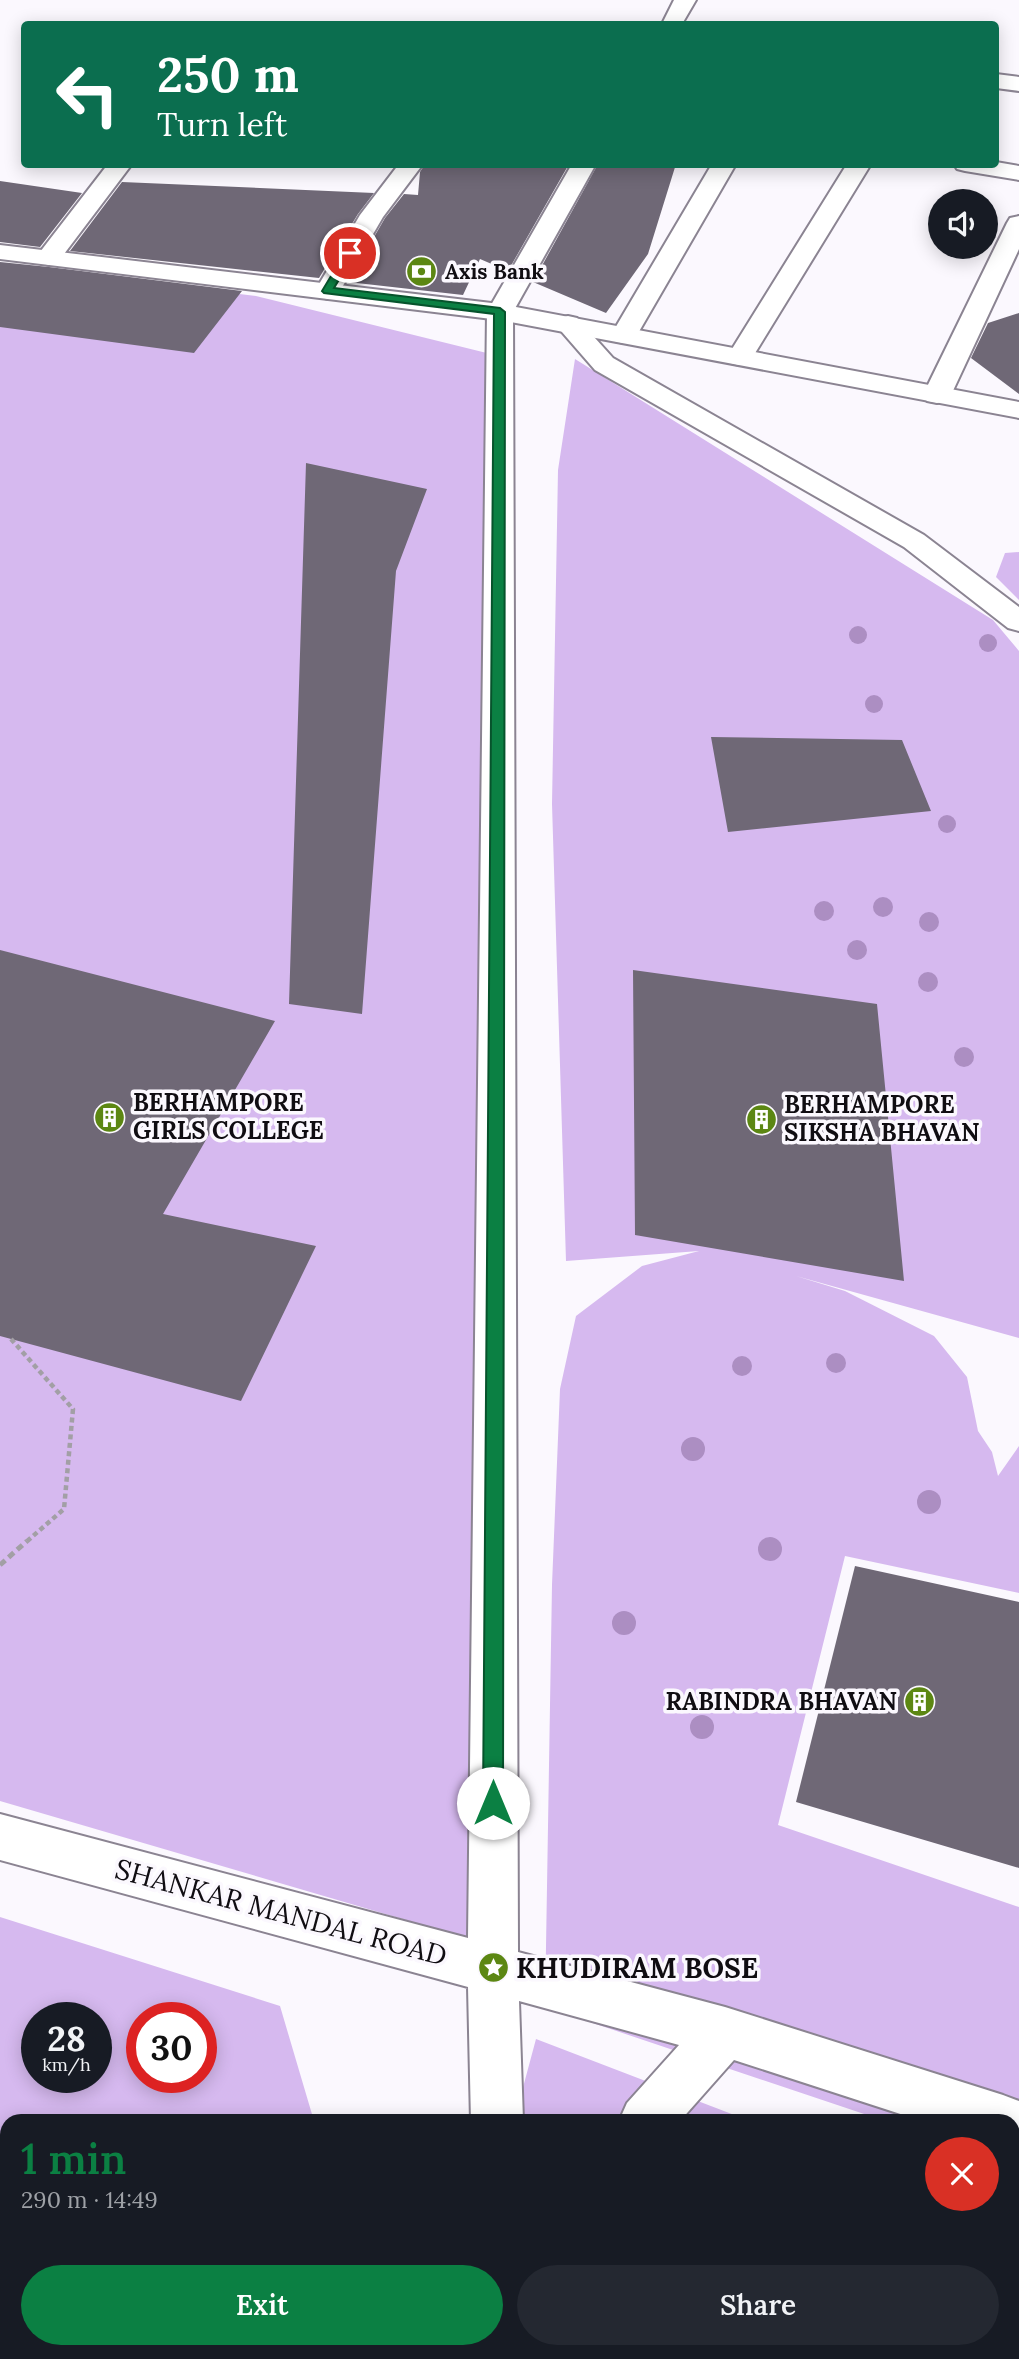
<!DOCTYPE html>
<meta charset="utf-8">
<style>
body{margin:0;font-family:Lora,serif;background:#242831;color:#f1f3f6;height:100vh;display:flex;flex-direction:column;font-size:26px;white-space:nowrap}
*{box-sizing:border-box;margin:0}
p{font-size:23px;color:#9ea1a6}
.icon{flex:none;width:38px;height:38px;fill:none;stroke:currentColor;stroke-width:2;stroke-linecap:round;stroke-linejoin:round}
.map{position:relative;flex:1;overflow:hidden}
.panel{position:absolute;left:0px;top:2114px;width:1020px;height:245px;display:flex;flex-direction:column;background:#171b24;border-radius:21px 21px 0 0;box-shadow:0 4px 18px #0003}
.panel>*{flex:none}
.guide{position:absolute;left:21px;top:21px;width:978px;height:147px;border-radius:7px;box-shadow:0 4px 18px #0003;background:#0b6e4f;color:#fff;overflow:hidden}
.fabs{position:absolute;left:928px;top:189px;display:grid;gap:14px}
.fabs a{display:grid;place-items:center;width:70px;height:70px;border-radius:50%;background:#171b24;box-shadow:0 4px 18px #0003;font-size:35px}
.speed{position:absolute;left:21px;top:2002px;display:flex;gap:14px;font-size:35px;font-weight:700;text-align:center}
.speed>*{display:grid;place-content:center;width:91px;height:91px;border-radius:50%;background:#171b24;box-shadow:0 4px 18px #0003;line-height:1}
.speed small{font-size:18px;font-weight:400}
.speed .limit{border:10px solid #d22;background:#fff;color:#111}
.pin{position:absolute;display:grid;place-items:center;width:60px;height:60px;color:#fff;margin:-30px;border:4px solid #fff;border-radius:50%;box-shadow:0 2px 7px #0007}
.me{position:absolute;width:77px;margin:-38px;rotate:0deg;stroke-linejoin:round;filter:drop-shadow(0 0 5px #0008)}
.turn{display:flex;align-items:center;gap:24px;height:147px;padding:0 21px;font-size:32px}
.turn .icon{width:91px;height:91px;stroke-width:2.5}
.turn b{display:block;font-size:49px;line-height:60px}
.round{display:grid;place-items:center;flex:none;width:74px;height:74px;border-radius:37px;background:#242831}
.overview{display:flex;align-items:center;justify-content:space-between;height:119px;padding:0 21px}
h1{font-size:42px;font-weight:600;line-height:52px;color:#0b8043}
.action{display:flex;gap:14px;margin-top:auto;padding:14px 21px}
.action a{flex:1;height:80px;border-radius:42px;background:#0b8043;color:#fff;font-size:28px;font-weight:600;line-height:80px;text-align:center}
.action a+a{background:#242831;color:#f1f3f6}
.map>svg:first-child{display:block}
.green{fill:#d6b9ef;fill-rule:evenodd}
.water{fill:#cba1ed}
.building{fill:#6f6876}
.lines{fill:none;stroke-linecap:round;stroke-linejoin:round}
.street-casing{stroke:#8b8492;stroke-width:4}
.secondary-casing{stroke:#8b8492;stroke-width:4}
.path-far1{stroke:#a29fa5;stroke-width:4.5;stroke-dasharray:5 3.5;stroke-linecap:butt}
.path{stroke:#a29fa5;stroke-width:5;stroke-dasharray:7 4.5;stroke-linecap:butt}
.street{fill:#fff;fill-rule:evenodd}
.secondary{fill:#fff;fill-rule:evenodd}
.tree{fill:#ac8ec2}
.route{fill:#0b8043;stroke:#07532c;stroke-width:2}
.labels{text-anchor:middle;stroke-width:7;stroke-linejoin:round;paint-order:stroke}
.far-poi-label{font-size:21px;font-weight:bold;fill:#100d12;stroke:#fbf8fe;text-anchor:start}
.poi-label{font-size:24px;font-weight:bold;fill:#100d12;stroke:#fbf8fe;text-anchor:start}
.near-street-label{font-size:28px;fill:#100d12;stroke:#fbf8fe}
.near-poi-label{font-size:28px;font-weight:bold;fill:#100d12;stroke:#fbf8fe;text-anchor:start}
</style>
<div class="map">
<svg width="1019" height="2359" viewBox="0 0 1019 2359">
<rect width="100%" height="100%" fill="#fbf8fe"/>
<path class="green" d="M0,265L256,296L515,360L474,1940L0,1801Z
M575,359L993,620L1019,651V1338L796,1276L845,1291L934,1336L967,1377L978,1431L992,1452L998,1476L1019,1446V1593L845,1556L778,1825L1019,1907V2166L1013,2164V2121H885L545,2007L552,1585L560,1389L576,1316L642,1266L699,1251L566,1261L552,804L558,470Z
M1019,552V600L996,577L1005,553Z
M0,1917L280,2006L314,2121H7V2312H0ZM37,2018H96V2077H37ZM142,2018H201V2077H142Z
M536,2039L750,2121H514Z
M1013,2222L1019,2224V2359H450L452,2352H1013Z
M226,2352H356L354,2359H230Z"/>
<path class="water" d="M574,2352H737L757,2359H572Z"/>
<path class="building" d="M425,164H569L508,271L480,259L463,295L348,282L385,218L404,194L418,195L420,172Z
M598,164H676L648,254L606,313L533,282Z
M0,181L82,193L40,247L0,242Z
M122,182L374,193L358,214L319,278L70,251Z
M0,262L49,267L242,291L194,353L0,327Z
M1019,313V394L971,358L988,323Z
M306,463L427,489L396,571L362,1014L289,1004Z
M711,737L902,740L931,811L728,832Z
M0,950L275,1021L163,1214L316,1246L241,1401L0,1336Z
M633,970L877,1004L904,1281L635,1235Z
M855,1566L1019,1602V1868L796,1802Z"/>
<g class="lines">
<defs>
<path id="street" d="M674,0H696L682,24H662Z
M996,74L1019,77V91L996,88Z
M996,162L1019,166V180L965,171L957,169L954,164H996Z
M108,164H132L58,262L49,265L40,262L36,257L40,252Z
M399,164H423L383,217L337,296L328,299L319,296L315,291L360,215Z
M572,164H596L513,312L518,1952L725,2007L1003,2095L1019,2101V2141L1013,2143V2121H922L734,2060L680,2121H619L627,2103L679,2045L519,2001L523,2121H471L468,1987L0,1860V1814L468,1938L487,312Z
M712,164H736L637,335L633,341L624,343L615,341L611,335Z
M847,164H871L749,363L740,365L731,363L727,357Z
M1019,216V249L951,395L947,401L937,403L927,401L923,395L1007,223L1010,218Z
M568,316L577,318L613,358L924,535L1019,607V631L1008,628L904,547L595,370L555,324L559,318Z
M449,2352H505L503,2359H447Z"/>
<path id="secondary" d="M0,245L500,304L1019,402V418L500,320L0,259Z"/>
</defs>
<use href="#street" class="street-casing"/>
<use href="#secondary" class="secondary-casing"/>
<path class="path-far1" d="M11,1339L73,1409L64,1509L25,1543"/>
<path class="path" d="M0,1565L27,1541
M1013,2292L1019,2295"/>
<use href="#street" class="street"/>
<use href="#secondary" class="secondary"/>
</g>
<g class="tree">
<circle cx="858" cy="635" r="9"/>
<circle cx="988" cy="643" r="9"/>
<circle cx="874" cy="704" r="9"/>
<circle cx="947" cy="824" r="9"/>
<circle cx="883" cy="907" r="10"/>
<circle cx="824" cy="911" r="10"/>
<circle cx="929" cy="922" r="10"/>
<circle cx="857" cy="950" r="10"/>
<circle cx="928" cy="982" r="10"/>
<circle cx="964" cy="1057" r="10"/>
<circle cx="836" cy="1363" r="10"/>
<circle cx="742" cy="1366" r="10"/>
<circle cx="693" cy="1449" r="12"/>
<circle cx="929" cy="1502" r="12"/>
<circle cx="770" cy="1549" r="12"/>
<circle cx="624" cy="1623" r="12"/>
<circle cx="702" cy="1727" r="12"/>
</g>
<path class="route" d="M350,250L355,253L334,288L500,308L505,312L503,1803L500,1809L493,1812L486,1809L483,1803L494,314L324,293L322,291L345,253Z"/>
<defs>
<symbol id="bank-disc" viewBox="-11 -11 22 22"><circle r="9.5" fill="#5c8713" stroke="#fbf8fe"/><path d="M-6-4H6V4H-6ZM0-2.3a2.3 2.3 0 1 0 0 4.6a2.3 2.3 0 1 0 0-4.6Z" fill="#fff"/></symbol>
<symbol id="building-disc" viewBox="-11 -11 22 22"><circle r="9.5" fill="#5c8713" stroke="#fbf8fe"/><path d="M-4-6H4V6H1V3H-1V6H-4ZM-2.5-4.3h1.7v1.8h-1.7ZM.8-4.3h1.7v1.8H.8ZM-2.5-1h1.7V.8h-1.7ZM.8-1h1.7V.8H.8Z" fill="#fff"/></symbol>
<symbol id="sight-disc" viewBox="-11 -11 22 22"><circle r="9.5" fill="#5c8713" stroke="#fbf8fe"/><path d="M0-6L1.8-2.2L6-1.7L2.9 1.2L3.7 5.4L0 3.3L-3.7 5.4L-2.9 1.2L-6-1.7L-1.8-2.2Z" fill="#fff"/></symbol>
</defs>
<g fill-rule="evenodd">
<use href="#bank-disc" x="404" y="254" width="35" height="35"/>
<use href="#building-disc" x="92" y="1100" width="35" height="35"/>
<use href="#building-disc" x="744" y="1102" width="35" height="35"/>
<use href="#building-disc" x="902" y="1684" width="35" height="35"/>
<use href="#sight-disc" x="476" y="1950" width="35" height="35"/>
</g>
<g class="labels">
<g class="far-poi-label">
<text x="445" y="279">Axis Bank</text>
</g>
<g class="poi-label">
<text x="133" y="1111">BERHAMPORE<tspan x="133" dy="28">GIRLS COLLEGE</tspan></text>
<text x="784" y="1113">BERHAMPORE<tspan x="784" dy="28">SIKSHA BHAVAN</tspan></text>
<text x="897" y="1710" text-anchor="end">RABINDRA BHAVAN</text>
</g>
<g class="near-street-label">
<text transform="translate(281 1912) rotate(15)" y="10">SHANKAR MANDAL ROAD</text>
</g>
<g class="near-poi-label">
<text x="516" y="1978">KHUDIRAM BOSE</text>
</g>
</g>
</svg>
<div class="fabs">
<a><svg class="icon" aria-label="sound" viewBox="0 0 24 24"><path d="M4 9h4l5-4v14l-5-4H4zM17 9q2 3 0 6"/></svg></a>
</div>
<div class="speed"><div>28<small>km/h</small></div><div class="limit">30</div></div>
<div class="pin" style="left:350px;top:253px;background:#d93025"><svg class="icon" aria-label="arrive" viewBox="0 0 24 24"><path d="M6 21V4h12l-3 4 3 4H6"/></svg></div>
<svg class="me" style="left:493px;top:1803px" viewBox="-20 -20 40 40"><circle r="19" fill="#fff"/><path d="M0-13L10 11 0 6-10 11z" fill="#0b8043"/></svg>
<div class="guide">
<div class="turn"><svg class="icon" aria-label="left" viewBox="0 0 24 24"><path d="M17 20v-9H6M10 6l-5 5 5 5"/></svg><div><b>250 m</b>Turn left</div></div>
</div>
<section class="panel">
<div class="overview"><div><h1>1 min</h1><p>290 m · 14:49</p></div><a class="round" style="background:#d93025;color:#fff"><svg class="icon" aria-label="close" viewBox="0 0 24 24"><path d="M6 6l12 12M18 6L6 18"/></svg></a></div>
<div class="action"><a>Exit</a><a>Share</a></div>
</section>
</div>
